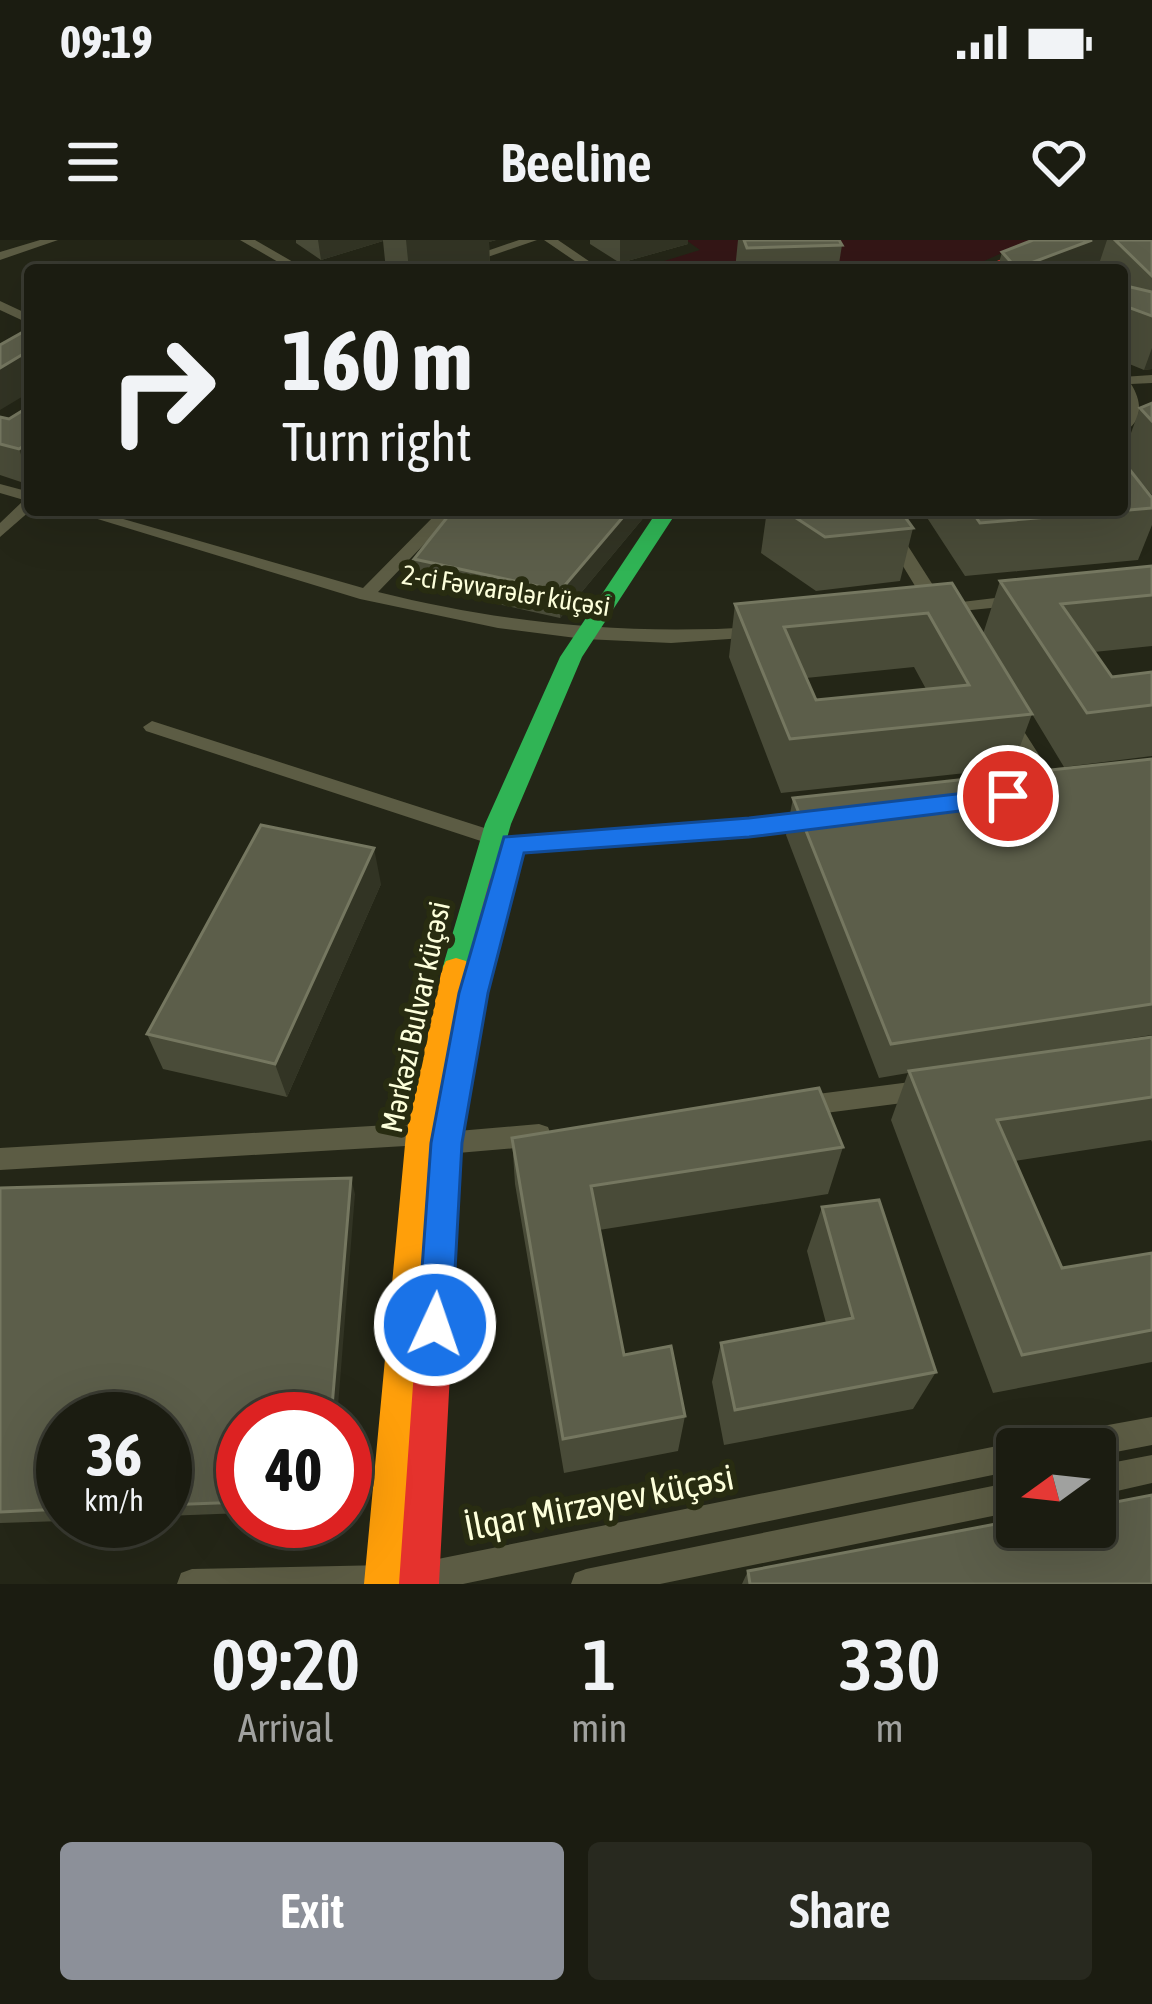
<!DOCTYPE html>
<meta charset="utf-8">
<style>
body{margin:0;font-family:"Asap Condensed",sans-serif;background:#28291f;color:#f1f3f6;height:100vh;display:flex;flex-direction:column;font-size:45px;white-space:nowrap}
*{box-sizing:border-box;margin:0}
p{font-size:39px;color:#a0a19f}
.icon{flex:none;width:66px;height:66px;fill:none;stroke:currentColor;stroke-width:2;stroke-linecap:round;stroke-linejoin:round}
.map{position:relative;height:1344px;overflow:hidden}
.sheet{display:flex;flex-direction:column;background:#1b1c11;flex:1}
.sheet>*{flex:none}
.banner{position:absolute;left:24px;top:24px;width:1104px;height:252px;border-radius:12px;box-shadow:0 12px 48px #0002,0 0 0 3px #393a31;background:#1b1c11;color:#f1f3f6;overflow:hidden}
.needle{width:78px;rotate:255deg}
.fabs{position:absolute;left:996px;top:1188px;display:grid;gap:24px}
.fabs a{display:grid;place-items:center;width:120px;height:120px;border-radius:12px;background:#1b1c11;box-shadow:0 12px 48px #0002,0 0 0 3px #393a31;font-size:60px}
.speed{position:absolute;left:36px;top:1152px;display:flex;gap:24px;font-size:60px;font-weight:700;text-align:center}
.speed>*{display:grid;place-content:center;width:156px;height:156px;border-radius:50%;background:#1b1c11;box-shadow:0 12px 48px #0002,0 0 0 3px #393a31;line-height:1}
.speed small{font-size:30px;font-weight:400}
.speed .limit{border:18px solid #d22;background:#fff;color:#111}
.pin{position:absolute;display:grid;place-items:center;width:102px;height:102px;color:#fff;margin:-51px;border:6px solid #fff;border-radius:50%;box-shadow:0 3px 12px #0007}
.me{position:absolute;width:132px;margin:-66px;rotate:3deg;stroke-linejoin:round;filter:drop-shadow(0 0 9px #0008)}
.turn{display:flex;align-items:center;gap:42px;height:252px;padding:0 60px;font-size:54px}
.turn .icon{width:156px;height:156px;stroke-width:2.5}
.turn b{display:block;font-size:84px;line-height:102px}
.eta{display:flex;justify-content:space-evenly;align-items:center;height:204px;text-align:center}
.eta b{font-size:72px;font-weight:600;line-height:84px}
.button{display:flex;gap:24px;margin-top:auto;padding:24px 60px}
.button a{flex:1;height:138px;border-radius:12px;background:#8c9099;color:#fff;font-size:48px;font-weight:600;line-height:138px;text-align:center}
.button a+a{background:#28291f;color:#f1f3f6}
.status{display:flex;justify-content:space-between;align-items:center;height:84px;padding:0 60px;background:#1b1c11;direction:ltr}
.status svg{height:33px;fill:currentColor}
header{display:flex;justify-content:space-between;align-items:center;height:156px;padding:0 60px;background:#1b1c11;font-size:54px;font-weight:600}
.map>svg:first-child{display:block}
.green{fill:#341616}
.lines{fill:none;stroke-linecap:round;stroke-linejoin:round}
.street{fill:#5c5c44;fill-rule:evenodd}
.fast{fill:#30b455;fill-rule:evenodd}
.slow{fill:#ff9f0a;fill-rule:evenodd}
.jam{fill:#e5322d;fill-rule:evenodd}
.wall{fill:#494b38;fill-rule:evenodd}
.shaded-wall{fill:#323424}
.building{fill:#5c5e4a;stroke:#757760;stroke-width:3;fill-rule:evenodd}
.route{fill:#1a73e8;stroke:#114b97;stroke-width:3}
.labels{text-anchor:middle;stroke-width:12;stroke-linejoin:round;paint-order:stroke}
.far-street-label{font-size:27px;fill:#fdffdb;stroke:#282c11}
.street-label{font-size:30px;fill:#fdffdb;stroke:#282c11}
.near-street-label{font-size:36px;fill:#fdffdb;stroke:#282c11}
</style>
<div class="status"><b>09:19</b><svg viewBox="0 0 49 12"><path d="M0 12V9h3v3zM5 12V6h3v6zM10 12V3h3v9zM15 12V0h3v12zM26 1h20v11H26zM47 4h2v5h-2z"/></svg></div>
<header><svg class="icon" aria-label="menu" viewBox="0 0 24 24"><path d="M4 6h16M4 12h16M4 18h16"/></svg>Beeline<svg class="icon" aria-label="heart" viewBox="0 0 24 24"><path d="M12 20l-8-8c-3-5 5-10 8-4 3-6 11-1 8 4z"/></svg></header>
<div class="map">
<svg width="1152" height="1344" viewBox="0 0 1152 1344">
<rect width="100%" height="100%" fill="#242617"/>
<path class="green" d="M686,0H751L771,30H635L700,10Z
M780,0H1031L964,30H829Z"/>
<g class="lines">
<path class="street" d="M40,0H58L0,20V12Z
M240,0H255L307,30H292Z
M519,0H537L450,30H432Z
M544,0H558L602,30H588Z
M0,61L30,75V84L0,70Z
M1152,135V143L1131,144C1143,163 1143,182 1122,193L1126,166L1122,137Z
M0,244L30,252L31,270L0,297V283L24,260L0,253Z
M68,270H92L363,348L440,270H457L378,352C508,384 624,395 758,387L767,392L758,397L671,403L584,399L498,388L360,359Z
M869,270H885L945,364L1020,355L1028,360L1020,365L932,374Z
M1008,474L1014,476L1059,546L1062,551L1059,556H1045L999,480Z
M152,481L500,593L503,598L493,605L146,491L143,487Z
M812,573L822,580L812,587L513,611L503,604L513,597Z
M926,840L934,843L938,850L934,857L926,860L802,876L794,873L790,866L794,859L802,856Z
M422,883L431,886L434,894L431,902L422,905L0,930V908Z
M539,884L548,887L551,895L548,903L539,906L446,914L437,911L434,903L437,895L446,892Z
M1152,1177V1205L1095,1216V1209H1039L1043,1199L1053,1195Z
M1017,1202L1028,1209H1017V1230L463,1344H405L403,1338L407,1327L418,1323Z
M1152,1215V1243L1095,1256V1226Z
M1017,1241V1271L660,1344H571L575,1333L586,1329Z
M387,1325L398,1329L401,1344H177L181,1333L192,1329Z"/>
<path class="fast" d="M658,270H678L582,417L511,584L470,729L466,737H446L442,729L485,584L560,417Z"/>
<path class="slow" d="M456,718L466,721L470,729L438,894L404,1344H364L406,894L442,729L446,721Z"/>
<path class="jam" d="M1046,0H1066L997,30H976Z
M503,629L516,639L487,753L462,903L439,1344H399L430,903L459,753L490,639Z"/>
</g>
<path class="wall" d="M296,0H496L489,2L490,30H386L383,1L321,20L296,3Z
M590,0H688V4L620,23L590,4Z
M738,0H839L842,5L838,30H735Z
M1033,0H1152V129L1144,130L1122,121V30H997L1002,12Z
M1152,163V255L1128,227L1152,258V285L1138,320L965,336L922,270H1122V218L1140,168Z
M30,166V245L0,235V177L9,179Z
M650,270L560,378L418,346L414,319Z
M767,270H900L913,288L900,341L816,351L761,313Z
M1152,326V406L1094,412L1112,437L1152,432V516L1064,527L1032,474L1012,528L781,553L729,417L735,364L952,343L983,394L1000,341ZM914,427L926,449L816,460L806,438Z
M1152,519V795L1043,812L1152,797V902L1151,900L1015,921L1062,1028L1152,1013V1122L993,1153L891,880L908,833L879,838L786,595L793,558Z
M381,644L287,857L163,829L147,794Z
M512,898L843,907L828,954L599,990L624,1115L685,1176L678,1211L564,1233L515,944Z
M0,948L355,954L243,1179V1273L165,1276V1179H63V1281L0,1283Z
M822,967L936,1132L913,1169L724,1205L712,1142L721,1103L826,1083L807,1011Z
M748,1331L1152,1344H742Z"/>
<path class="shaded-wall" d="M318,0H383V1L321,20Z
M406,0H496L489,2L490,30H409Z
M620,0H688V4L620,23Z
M1092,0H1107L1097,30H1019L1020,27Z
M1152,108V129L1144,130Z
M30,110V152L0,170V128Z
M30,202V240L19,209Z
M629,270H650L560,378V351Z
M374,608L381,644L287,857L275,824Z
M351,938L355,954L337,1179H331Z"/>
<path class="building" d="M744,0H839L842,5L747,8Z
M1033,0H1092L1020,27L1040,30H1018L1002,12Z
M1115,0H1152V36Z
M1122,45L1152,52V76L1122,65Z
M30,88V110L0,128V105Z
M1152,163V181L1140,168Z
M30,166V202L19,209L0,204V177L9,179Z
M1122,220L1152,258V268L980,283L971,270H1122Z
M453,270H629L560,351L414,319Z
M784,270H900L913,288L825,297Z
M1152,326V355L1061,364L1112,437L1152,432V465L1087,473L1000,341Z
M952,343L1032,474L790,499L735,364ZM928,373L969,445L816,460L784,387Z
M1152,519V764L891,804L793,558Z
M261,585L374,608L275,824L147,794Z
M1152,797V857L997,880L1062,1028L1152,1013V1090L1022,1115L909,831Z
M819,848L843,907L591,946L624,1115L671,1106L685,1176L563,1199L512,898Z
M351,938L331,1179H243V1262L165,1265V1179H63V1269L0,1272V948Z
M879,960L936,1132L735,1170L721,1103L853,1078L822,967Z
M1152,1255V1344H750L748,1331L1017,1280V1287H1095V1266Z"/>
<path class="route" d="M1008,548L1021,556L1008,565L749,597L524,613L488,753L462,903L452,1085L447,1097L435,1102L423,1097L418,1085L431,903L459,753L504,597L749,578Z"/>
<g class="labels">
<g class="far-street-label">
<text transform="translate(506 351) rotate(9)" y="9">2-ci Fəvvarələr küçəsi</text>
</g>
<g class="street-label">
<text transform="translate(416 777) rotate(-78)" y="10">Mərkəzi Bulvar küçəsi</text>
</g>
<g class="near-street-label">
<text transform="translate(599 1262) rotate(-11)" y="13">İlqar Mirzəyev küçəsi</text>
</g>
</g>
</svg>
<div class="fabs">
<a><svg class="needle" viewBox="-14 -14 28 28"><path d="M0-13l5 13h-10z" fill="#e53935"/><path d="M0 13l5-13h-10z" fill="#a0a19f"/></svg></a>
</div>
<div class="speed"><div>36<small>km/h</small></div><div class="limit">40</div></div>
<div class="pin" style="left:1008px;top:556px;background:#d93025"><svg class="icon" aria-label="arrive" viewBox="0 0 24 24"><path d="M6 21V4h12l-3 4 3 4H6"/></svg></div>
<svg class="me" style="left:435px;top:1085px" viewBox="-20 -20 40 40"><circle r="17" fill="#1a73e8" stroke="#fff" stroke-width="3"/><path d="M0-11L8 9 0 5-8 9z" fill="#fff"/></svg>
<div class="banner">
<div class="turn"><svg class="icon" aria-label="right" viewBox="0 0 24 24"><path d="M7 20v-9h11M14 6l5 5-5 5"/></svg><div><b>160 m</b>Turn right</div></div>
</div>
</div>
<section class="sheet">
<div class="eta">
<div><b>09:20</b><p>Arrival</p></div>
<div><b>1</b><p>min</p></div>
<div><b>330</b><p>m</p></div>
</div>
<div class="button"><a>Exit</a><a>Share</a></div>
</section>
